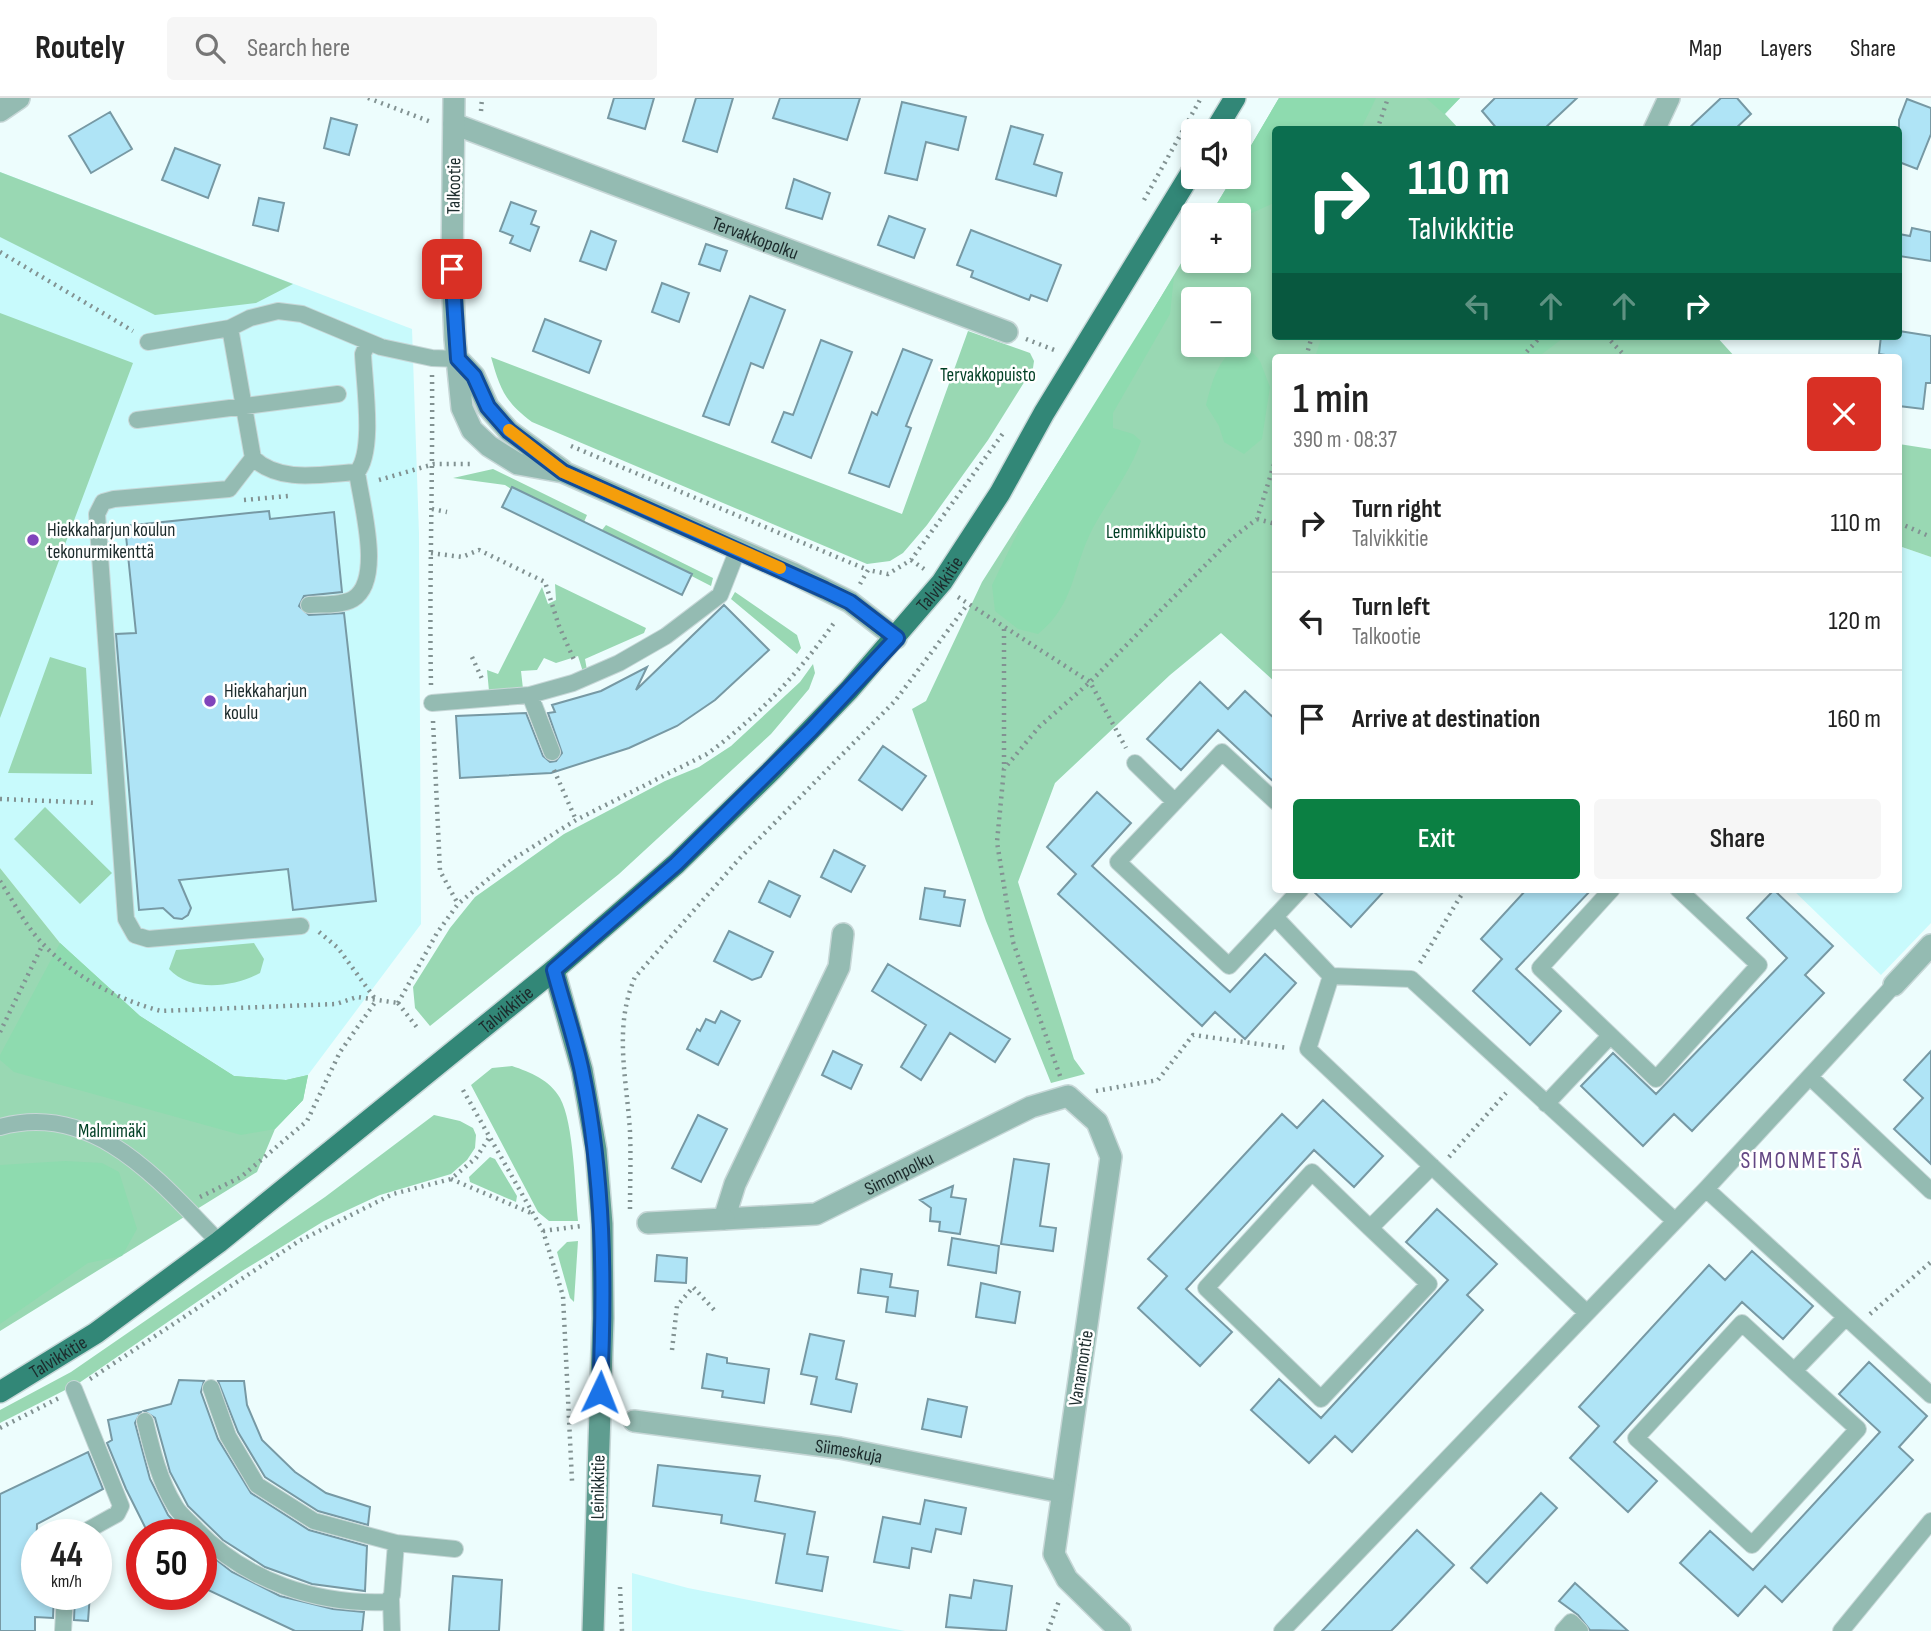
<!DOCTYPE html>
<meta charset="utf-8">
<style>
body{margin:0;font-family:"Sofia Sans Condensed",sans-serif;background:#f6f6f6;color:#222;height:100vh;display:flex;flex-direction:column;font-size:26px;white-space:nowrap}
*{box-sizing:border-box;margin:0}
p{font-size:23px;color:#767676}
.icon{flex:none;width:38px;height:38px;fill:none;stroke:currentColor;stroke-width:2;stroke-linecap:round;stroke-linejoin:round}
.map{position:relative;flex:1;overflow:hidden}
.side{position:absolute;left:1272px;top:256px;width:630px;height:539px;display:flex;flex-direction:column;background:#fff;border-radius:7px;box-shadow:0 4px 10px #0003}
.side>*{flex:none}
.top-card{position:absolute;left:1272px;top:28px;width:630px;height:214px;border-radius:7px;box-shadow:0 4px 10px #0003;background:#0b6e4f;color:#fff;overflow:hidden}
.fabs{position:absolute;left:1181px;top:21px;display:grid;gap:14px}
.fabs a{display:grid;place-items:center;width:70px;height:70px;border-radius:7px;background:#fff;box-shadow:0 4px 10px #0003;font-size:35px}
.speed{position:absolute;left:21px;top:1421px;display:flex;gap:14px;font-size:35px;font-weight:700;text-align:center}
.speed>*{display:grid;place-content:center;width:91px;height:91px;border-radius:50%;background:#fff;box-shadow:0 4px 10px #0003;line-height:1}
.speed small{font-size:18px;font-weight:400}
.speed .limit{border:10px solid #d22;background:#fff;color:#111}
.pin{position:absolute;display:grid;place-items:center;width:60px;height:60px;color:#fff;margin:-30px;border-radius:14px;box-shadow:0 4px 10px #0006}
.me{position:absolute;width:77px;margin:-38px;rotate:2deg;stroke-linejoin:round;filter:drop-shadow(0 0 5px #0008)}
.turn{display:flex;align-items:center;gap:24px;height:147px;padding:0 21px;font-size:32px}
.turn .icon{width:91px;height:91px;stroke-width:2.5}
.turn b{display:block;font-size:49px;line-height:60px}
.lanes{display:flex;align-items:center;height:66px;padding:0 21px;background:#0003;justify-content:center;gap:35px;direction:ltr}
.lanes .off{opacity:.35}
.round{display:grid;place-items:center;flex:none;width:74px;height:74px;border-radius:7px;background:#f6f6f6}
.overview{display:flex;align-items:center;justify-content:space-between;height:119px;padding:0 21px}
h1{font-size:42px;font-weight:600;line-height:52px}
.button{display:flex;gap:14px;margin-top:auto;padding:14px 21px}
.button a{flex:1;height:80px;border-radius:7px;background:#0b8043;color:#fff;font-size:28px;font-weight:600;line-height:80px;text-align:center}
.button a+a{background:#f6f6f6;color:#222}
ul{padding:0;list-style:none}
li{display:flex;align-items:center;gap:21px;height:98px;padding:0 21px;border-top:2px solid #e0e0e0}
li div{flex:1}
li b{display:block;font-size:26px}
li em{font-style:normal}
header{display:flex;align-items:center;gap:42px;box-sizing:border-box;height:98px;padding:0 35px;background:#fff;border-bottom:2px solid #e0e0e0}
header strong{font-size:33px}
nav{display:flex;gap:38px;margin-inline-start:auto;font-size:24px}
.search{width:490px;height:63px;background:#f6f6f6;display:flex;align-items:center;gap:18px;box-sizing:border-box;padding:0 24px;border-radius:7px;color:#767676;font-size:26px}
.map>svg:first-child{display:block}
.built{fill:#c8fafc}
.green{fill:#99d8b3;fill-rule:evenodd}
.forest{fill:#8edbaf}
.building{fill:#afe4f6;stroke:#7799a4;stroke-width:2}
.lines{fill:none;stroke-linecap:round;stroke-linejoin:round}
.service-casing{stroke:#c7d7d7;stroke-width:18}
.minor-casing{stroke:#c7d7d7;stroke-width:24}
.tertiary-casing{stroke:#c7d7d7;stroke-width:24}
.secondary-casing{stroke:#c7d7d7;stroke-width:24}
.primary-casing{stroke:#c7d7d7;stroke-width:24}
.path{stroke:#829292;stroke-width:4.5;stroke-dasharray:2 5;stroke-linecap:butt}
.service{stroke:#94bbb2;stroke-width:16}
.minor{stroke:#94bbb2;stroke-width:21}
.tertiary{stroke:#94bbb2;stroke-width:21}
.secondary{stroke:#5f9d90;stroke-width:21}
.primary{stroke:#328777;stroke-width:21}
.route-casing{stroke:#114b97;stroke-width:18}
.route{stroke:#1a73e8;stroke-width:12}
.slow{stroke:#f59e0b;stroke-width:12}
.poi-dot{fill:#8045bb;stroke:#fff;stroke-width:2.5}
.labels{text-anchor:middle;stroke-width:5;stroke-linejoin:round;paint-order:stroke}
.street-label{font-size:19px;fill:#1c2b2c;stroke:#fff}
.park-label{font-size:19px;fill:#003f24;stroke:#fff}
.poi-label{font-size:19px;fill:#1c2b2c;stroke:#fff;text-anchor:start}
.quarter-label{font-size:23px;letter-spacing:2px;fill:#634784;stroke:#fff}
</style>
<header>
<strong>Routely</strong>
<div class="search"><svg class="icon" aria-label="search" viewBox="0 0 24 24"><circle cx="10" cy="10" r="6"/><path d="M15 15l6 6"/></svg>Search here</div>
<nav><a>Map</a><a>Layers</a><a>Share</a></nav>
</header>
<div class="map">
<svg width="1931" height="1533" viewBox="0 0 1931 1533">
<rect width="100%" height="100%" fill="#edfdfd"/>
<path class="built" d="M0,74L412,231L419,436L421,826L308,977L286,982L234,978L140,918L60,845L0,770Z
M1899,448L1931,459V825L1881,877L1792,791H1899Z
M632,1475L688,1490L905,1533H632Z"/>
<path class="green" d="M1279,0H1460L1445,16L1459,31L1276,32V238H1716L1735,259H1276V585L1221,535L1170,577L1055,685L1018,784L1074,961L1085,976L1051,985L986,823L912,611L926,603L982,484L1127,256L1193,145L1194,163H1239V117H1210L1233,79H1239V68ZM1194,201H1239V247H1194Z
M0,74L293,186L256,205L155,217L0,139Z
M0,215L133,265L0,620Z
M968,233L1030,255L1034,263L1033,270L988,342L927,427L903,455L890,463L867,466L532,324C505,304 500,291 491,259L902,416Z
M1899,346L1931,351V459L1899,448Z
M493,371L587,417L584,424L513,389L511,391L505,387L453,380Z
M606,427L713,480L711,488L602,432Z
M555,486L646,530L644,535L585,561L587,572L583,574L578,558L556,565L544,560L537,572L521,573L523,591L489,593L487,572L498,576L542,489L548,506L556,502Z
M735,494L797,537L801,550L797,556L731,501Z
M50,559L86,570L92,676L8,675Z
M813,566L815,575L809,591L771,636L619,776L430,928L415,910L413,889L450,830L475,799L564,736L665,683L699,669L731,648L800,584Z
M45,709L112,775L80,806L14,741Z
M0,770L60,845L140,918L234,978L286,982L308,977L303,1002L275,1031L257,1074L0,1233Z
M254,845L264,861L260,875C234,889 191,895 169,871L176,852Z
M512,968C530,974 550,982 560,1000C574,1025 575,1093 578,1123H549L538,1114L471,987L492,970Z
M434,1017L460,1023L473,1030L476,1037L475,1050L467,1062L451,1076L380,1097L324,1123L242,1173L79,1285L0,1325V1312L71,1274L325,1099Z
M490,1059L495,1061L517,1098L516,1104L470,1084L469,1079Z
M578,1143L574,1204L570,1200L557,1154L567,1144Z"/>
<path class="forest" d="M1279,0H1376L1361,31L1276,32V104L1239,121V117H1210L1233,79H1239V68Z
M1426,0H1460L1444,16Z
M1174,178L1170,216L1113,315V330L1133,336L1141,343C1130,375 1110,399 1094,428C1072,468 1076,506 1038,536L1018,531L995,513L992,487L1030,409Z
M1322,238H1566L1538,259H1315Z
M1245,246L1260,263L1270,289L1262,341L1244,356L1224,344L1219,328L1206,307C1213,281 1218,257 1245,246Z
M60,845L140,918L234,978L286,982L308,977L303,1002L275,1031L241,1037L14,974L0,962V957Z
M65,1063L102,1065L119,1074L137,1131L122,1158L88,1165L0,1226V1067Z"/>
<path class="building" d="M614,0H654L645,31L608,20Z
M696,0H733L717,54L683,43Z
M780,0H860L847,42L773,20Z
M1495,0H1577L1543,32H1498L1482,13Z
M1721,0H1737L1751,16L1734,32H1687Z
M1907,1L1931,10V36L1917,71L1899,64V22Z
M902,4L966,19L958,52L926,44L917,82L885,75Z
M110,14L132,51L91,75L69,38Z
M331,20L357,27L349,57L324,50Z
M1011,28L1043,37L1034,66L1062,75L1056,98L996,81Z
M175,50L220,67L208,100L162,82Z
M794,81L830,95L822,121L786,110Z
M259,100L284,105L278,133L253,127Z
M511,104L536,113L531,126L539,129L530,153L510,145L513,138L500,133Z
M889,118L925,131L914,160L878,147Z
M1912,130L1931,134V163L1899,158V136L1910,138Z
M971,132L1061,167L1047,203L1031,197L1029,202L971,179L973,173L957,167Z
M591,133L616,143L606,172L580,163Z
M706,146L727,153L720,173L699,166Z
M662,185L689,195L679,224L652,214Z
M750,198L785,212L763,270L751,265L729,327L703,318Z
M545,221L601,243L589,275L533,253Z
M1899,233L1931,238V285H1926L1923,311L1899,308V259L1879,256L1881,238H1899Z
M821,242L852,254L811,360L772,344L784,314L793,317Z
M903,251L932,262L906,328L911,330L889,389L849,375L872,314L877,317Z
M512,389L692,476L682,497L502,409Z
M269,413L270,421L334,414L342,494L304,498L299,508L309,517L344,515L376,803L293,812L288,771L179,782L191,810L188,817L182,821L174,820L163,810L139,812L116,536L136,535L125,428Z
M724,507L769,552L715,602L677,628L629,650L551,675L460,680L456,618L526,615L543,658L550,664L556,663L562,655L548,615L555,614L552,607L601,593L647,569L636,592Z
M1200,584L1228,611L1245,593L1276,622V686L1218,632L1181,672L1147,641Z
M883,648L926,678L902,712L859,682Z
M1097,694L1131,725L1092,768L1230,894L1265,856L1296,885L1245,941L1215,914L1202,928L1058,796L1076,776L1047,749Z
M834,752L865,768L851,794L821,779Z
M769,783L800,798L790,819L759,804Z
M925,790L945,793L944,799L965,802L960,828L920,821Z
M1311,791H1386L1351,829Z
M1527,791H1592L1516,871L1561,913L1530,947L1473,893L1502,861L1481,841Z
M1774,792L1833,848L1805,877L1824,895L1692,1033L1674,1016L1643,1048L1581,988L1613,955L1656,996L1787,860L1747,820Z
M729,833L773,854L761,879L752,882L714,863Z
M888,866L1010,941L995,964L950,935L921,982L901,969L926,927L872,893Z
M721,913L740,923L718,967L687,951L697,931L700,933L706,921L715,925Z
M833,953L862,967L851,991L822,977Z
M1931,953V1066L1894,1031L1923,1000L1904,982Z
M1323,1002L1383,1058L1354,1089L1314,1052L1186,1191L1232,1234L1200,1268L1138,1210L1167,1178L1148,1161L1282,1016L1297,1030Z
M698,1017L727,1031L701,1084L672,1070Z
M1014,1061L1049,1066L1040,1128L1056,1130L1053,1153L1001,1146Z
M953,1088L951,1099L966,1101L960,1136L939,1133L940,1124L930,1123L931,1110L920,1102Z
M1437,1111L1497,1166L1467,1197L1483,1212L1352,1354L1335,1338L1309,1365L1251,1312L1279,1281L1321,1320L1448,1182L1406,1144Z
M952,1140L999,1148L996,1175L948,1167Z
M1752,1153L1813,1208L1783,1241L1742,1204L1614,1344L1657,1383L1628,1414L1570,1360L1599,1328L1579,1309L1709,1167L1725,1182Z
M657,1157L687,1160L686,1185L655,1183Z
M861,1171L892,1176L890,1189L918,1193L915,1218L886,1214L888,1199L858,1195Z
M981,1185L1020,1194L1015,1225L976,1219Z
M810,1236L844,1243L836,1281L857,1286L851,1314L811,1306L817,1279L801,1276Z
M707,1256L727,1260V1265L769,1271L764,1305L722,1299L723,1293L702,1290Z
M1869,1264L1927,1318L1899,1349L1913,1362L1782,1504L1765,1488L1738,1518L1680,1465L1710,1433L1753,1472L1880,1334L1839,1296Z
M179,1282L204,1283L201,1294L218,1341L251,1395L309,1432L367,1448L365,1493L312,1486L265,1469L223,1442L188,1408L170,1374L155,1320L144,1313L171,1306Z
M218,1283H244L247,1307L262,1342L295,1374L326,1395L370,1409L368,1427L318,1413L265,1379L238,1334Z
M928,1301L967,1309L961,1339L922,1331Z
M141,1314L135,1325L150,1381L168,1417L187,1437H149L126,1391L107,1345L112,1342L108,1322Z
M88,1354L103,1391L37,1426L35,1496H54L53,1520L35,1519V1533H0V1396Z
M658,1367L760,1378L755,1403L815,1414L807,1456L828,1459L822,1493L776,1485L785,1436L721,1425L722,1417L653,1408Z
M1541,1395L1557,1410L1487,1485L1471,1470Z
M925,1402L966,1410L961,1436L936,1431L931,1454L912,1450L909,1470L874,1464L883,1419L920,1426Z
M1417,1432L1454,1467L1397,1527L1391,1533H1322Z
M201,1450L232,1474L280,1498L333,1511L364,1514L362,1533H295L208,1492L201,1486Z
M453,1478L502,1482L499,1533H449Z
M974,1482L1012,1488L1006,1533L946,1529L950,1497L971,1500Z
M1575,1485L1628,1533L1590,1532L1578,1517L1559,1503Z
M75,1496H90L88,1523L74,1522Z"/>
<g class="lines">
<defs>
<path id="service" d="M230,230L253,360C280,386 323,376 357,374C375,353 364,284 363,256L368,244
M148,244L230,230L250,220L278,213L302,216L381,249L432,260L458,261
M137,322L338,296
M253,360L229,391L114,401L103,404L97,416L126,821L135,837L148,841L301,828
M309,507C322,506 341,508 353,501C384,482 361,405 357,374
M530,597L552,654
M432,605L530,597L573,585L619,565L666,538L720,497L738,451
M1135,665L1175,704
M1276,704L1222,654L1118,764L1229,868L1301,791
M1612,791L1540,870L1656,981L1759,867L1678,791
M1275,819L1331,878L1411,881L1675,1123
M1331,878L1308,951L1586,1214
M1810,979L1931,1093
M1546,1006L1610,938
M0,1029C95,1003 159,1083 219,1144
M1706,1091L1931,1297
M1370,1130L1312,1074L1206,1190L1321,1301L1429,1186L1370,1130L1432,1068
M1794,1273L1858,1331L1752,1447L1636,1340L1742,1225L1794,1273L1846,1219
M211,1290L228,1338L257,1387L314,1423L396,1445L455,1451
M74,1291L121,1408L117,1416L79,1437
M145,1323C152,1352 159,1382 175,1408C180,1417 190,1424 197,1432C246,1483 317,1507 387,1504L392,1497L396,1445
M391,1501L392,1533
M63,1533L65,1496
M1282,1533L1706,1091L1894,887
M1563,1533L1571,1524L1580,1533
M1841,1533L1931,1423"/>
<g id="minor">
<path d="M0,13L19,0"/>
<path id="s1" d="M454,26L1007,234"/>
<path d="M1654,32L1669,0"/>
<path id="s2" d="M843,836L839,869L735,1086L724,1121L816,1116L1031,1009L1068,998L1097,1024L1111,1059L1054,1456L1067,1481L1120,1533"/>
<path d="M1894,887L1931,847"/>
<path d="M648,1125L724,1121"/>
<path id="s3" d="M634,1323L840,1350L1061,1394"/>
</g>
<path id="tertiary" d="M454,0L452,171L455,241L462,310L472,332L489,348L518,366L563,374L792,475L850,504L896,540
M458,261L474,278L488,309L509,333L562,372"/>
<path id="secondary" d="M554,872L582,972L596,1052L602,1126L603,1220L593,1533"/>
<g id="primary">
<path d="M1215,33L1235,0"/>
<path id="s4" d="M0,1294L96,1235L219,1144L554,872L676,766L772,672L849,592L942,484L1000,395L1044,315L1194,70"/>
</g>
</defs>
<use href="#service" class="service-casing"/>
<use href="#minor" class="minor-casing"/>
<use href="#tertiary" class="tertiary-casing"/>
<use href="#secondary" class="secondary-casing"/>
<use href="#primary" class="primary-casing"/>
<path class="path" d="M368,0L431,24
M481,13L482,0
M1377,32L1388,0
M1144,102L1201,0
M0,154L133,233
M1606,238L1626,259
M1026,241L1057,253
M1306,259L1312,238
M1522,259L1541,238
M571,348L868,472
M379,382L434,366H473
M244,402L288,398
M432,411L447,414
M1257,421L1276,426
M1899,425L1931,439
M431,455L462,459L479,452L545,484L559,528L575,564
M911,462L924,471
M860,486L868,472L888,476L911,462L1004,334
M958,499L1090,584L1126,650
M1004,531V670
M472,559L483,583
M431,587C429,484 433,380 432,277
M433,623L440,773L458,806
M554,672L576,722
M0,701L97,705
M0,783C14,804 26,829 43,846C74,879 119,902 161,913L336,906L357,899L398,905
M319,834L338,850L376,902
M1420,865L1465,791
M398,905L437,835L458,806L510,763L576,722L707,656C758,619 800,574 836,522
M398,905L419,932
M0,934L43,846
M1060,978L1013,844L997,744L1004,671L1039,629L1090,584L1231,441L1257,421L1276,360
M463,992L543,1133L563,1198L572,1383
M1096,993L1158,982L1193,937L1288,950
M1449,1059L1506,995
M451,1081L531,1115
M200,1099L241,1079L307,1023L340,954L376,903
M630,1111C630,1085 631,1060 630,1034C627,981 613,930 635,879L740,760L895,603L967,507
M543,1133L581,1128
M1870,1216L1931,1164
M672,1252L677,1208L693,1189L717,1215
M90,1281L299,1143L393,1096L451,1081L476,1060L489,1040
M0,1330L59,1300
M620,1489L622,1533
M1048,1533L1059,1503"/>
<use href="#service" class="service"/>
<use href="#minor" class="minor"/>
<use href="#tertiary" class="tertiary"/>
<use href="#secondary" class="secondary"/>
<use href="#primary" class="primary"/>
</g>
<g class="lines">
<defs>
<path id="route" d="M452,171L458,261L474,278L488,309L509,333L563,374L825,492L850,504L897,540L811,632L676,766L554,872C563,906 575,940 582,974C604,1080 605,1186 600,1294"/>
</defs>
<use href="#route" class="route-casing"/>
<use href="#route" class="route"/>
<path class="slow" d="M509,332L563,374L780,470"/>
</g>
<g class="poi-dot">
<circle cx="33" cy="442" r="7"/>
<circle cx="210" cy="603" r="7"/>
</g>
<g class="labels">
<g class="street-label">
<text transform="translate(453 88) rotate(-89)" y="7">Talkootie</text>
<text dy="7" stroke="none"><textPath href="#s1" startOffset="322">Tervakkopolku</textPath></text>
<text dy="7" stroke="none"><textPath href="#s4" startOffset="1244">Talvikkitie</textPath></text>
<text dy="7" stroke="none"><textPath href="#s4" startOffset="635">Talvikkitie</textPath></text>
<text dy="7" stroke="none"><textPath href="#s2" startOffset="495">Simonpolku</textPath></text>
<text dy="7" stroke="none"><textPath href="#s4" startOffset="68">Talvikkitie</textPath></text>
<text transform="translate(1080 1270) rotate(-81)" y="7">Vanamontie</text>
<text dy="7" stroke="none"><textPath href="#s3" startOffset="217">Siimeskuja</textPath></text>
<text transform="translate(597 1389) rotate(-89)" y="7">Leinikkitie</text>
</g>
<g class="park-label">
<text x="988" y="283">Tervakkopuisto</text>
<text x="1156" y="440">Lemmikkipuisto</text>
<text x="112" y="1039">Malmimäki</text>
</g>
<g class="poi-label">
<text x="47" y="438">Hiekkaharjun koulun<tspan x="47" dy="22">tekonurmikenttä</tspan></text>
<text x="224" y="599">Hiekkaharjun<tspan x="224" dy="22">koulu</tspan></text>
</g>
<g class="quarter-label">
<text x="1802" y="1070">SIMONMETSÄ</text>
</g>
</g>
</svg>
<div class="fabs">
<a><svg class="icon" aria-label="sound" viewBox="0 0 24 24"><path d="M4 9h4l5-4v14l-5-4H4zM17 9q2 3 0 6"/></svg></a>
<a>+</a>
<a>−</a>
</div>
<div class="speed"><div>44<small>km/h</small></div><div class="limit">50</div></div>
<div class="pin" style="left:452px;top:171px;background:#d93025"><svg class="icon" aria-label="arrive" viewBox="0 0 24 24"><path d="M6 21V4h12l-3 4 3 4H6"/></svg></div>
<svg class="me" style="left:600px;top:1294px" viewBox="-20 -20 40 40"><path d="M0-17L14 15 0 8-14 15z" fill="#1a73e8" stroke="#fff" stroke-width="4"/></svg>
<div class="top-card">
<div class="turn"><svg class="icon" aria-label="right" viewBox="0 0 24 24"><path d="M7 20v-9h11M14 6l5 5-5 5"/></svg><div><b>110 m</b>Talvikkitie</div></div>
<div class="lanes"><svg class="icon off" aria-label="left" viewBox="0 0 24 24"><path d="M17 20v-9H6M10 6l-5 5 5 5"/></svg><svg class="icon off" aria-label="ahead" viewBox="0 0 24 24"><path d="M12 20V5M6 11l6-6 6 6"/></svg><svg class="icon off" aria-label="ahead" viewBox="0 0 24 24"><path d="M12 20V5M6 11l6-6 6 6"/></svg><svg class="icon" aria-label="right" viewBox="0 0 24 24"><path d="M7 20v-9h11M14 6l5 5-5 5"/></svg></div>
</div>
<section class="side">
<div class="overview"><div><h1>1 min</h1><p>390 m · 08:37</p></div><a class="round" style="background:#d93025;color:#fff"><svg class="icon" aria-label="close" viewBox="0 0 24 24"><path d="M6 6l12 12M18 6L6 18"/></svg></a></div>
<ul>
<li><svg class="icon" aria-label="right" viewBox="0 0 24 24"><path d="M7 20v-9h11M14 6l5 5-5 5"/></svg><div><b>Turn right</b><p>Talvikkitie</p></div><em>110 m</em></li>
<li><svg class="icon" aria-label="left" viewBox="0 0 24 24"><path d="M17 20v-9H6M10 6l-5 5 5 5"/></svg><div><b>Turn left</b><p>Talkootie</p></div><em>120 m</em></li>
<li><svg class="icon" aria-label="arrive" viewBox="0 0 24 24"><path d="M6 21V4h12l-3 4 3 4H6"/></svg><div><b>Arrive at destination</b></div><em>160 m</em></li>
</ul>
<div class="button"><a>Exit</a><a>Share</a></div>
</section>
</div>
